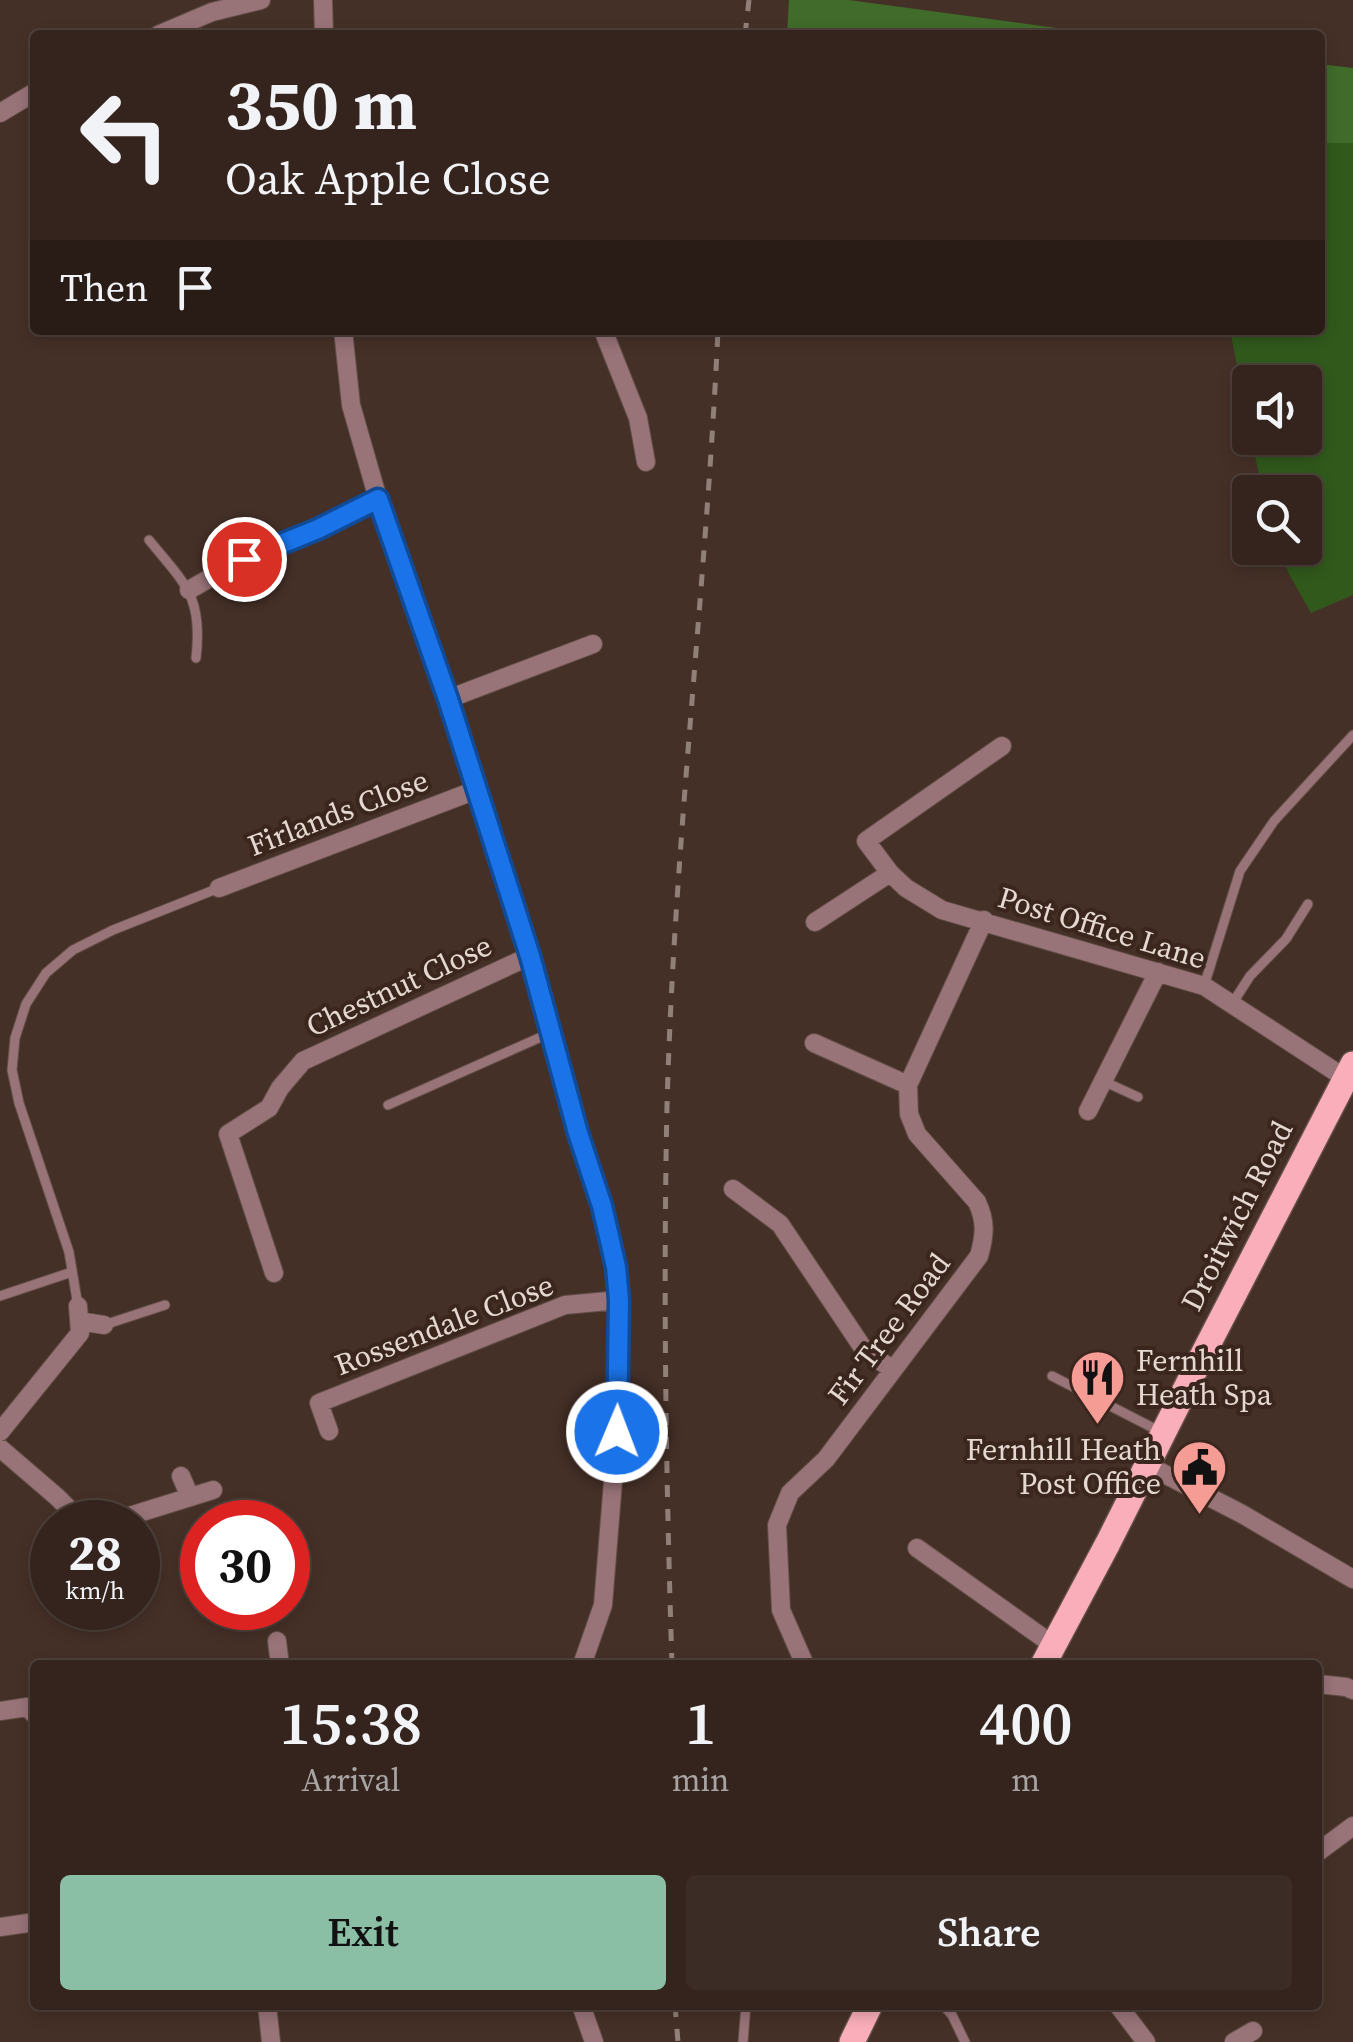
<!DOCTYPE html>
<style>
body{margin:0;font-family:"Source Serif 4",serif;background:#3c2c26;color:#f1f3f6;height:100vh;display:flex;flex-direction:column;font-size:38px;white-space:nowrap}
*{box-sizing:border-box;margin:0}
p{font-size:32px;color:#a9a4a4}
.icon{flex:none;width:55px;height:55px;fill:none;stroke:currentColor;stroke-width:2;stroke-linecap:round;stroke-linejoin:round}
.map{position:relative;flex:1;overflow:hidden}
.drawer{position:absolute;left:30px;top:1660px;width:1292px;height:350px;display:flex;flex-direction:column;background:#34241d;border-radius:10px;box-shadow:0 5px 15px #0003,0 0 0 2px #4e413b}
.drawer>*{flex:none}
.hud{position:absolute;left:30px;top:30px;width:1295px;height:305px;border-radius:10px;box-shadow:0 5px 15px #0003,0 0 0 2px #4e413b;background:#34241d;color:#f1f3f6;overflow:hidden}
.buttons{position:absolute;left:1232px;top:365px;display:grid;gap:20px}
.buttons a{display:grid;place-items:center;width:90px;height:90px;border-radius:10px;background:#34241d;box-shadow:0 5px 15px #0003,0 0 0 2px #4e413b;font-size:50px}
.speed{position:absolute;left:30px;top:1500px;display:flex;gap:20px;font-size:50px;font-weight:700;text-align:center}
.speed>*{display:grid;place-content:center;width:130px;height:130px;border-radius:50%;background:#34241d;box-shadow:0 5px 15px #0003,0 0 0 2px #4e413b;line-height:1}
.speed small{font-size:25px;font-weight:400}
.speed .limit{border:15px solid #d22;background:#fff;color:#111}
.pin{position:absolute;display:grid;place-items:center;width:85px;height:85px;color:#fff;margin:-42px;border:5px solid #fff;border-radius:50%;box-shadow:0 2px 10px #0007}
.me{position:absolute;width:110px;margin:-55px;rotate:1deg;stroke-linejoin:round;filter:drop-shadow(0 0 8px #0008)}
.turn{display:flex;align-items:center;gap:35px;height:210px;padding:0 30px;font-size:45px}
.turn .icon{width:130px;height:130px;stroke-width:2.5}
.turn b{display:block;font-size:70px;line-height:85px}
.then{display:flex;align-items:center;height:95px;padding:0 30px;background:#0003;gap:20px;font-size:38px}
.eta{display:flex;justify-content:space-evenly;align-items:center;height:170px;text-align:center}
.eta b{font-size:60px;font-weight:600;line-height:70px}
.primary-button{display:flex;gap:20px;margin-top:auto;padding:20px 30px}
.primary-button a{flex:1;height:115px;border-radius:10px;background:#8abfa5;color:#111;font-size:40px;font-weight:600;line-height:115px;text-align:center}
.primary-button a+a{background:#3c2c26;color:#f1f3f6}
.map>svg:first-child{display:block}
.green{fill:#31591c}
.forest{fill:#406b2a}
.lines{fill:none;stroke-linecap:round;stroke-linejoin:round}
.service-casing{stroke:#624e46;stroke-width:11}
.minor-casing{stroke:#624e46;stroke-width:20}
.primary-casing{stroke:#624e46;stroke-width:28}
.service{stroke:#987378;stroke-width:9}
.minor{stroke:#987378;stroke-width:18}
.primary{stroke:#f9aeb9;stroke-width:25}
.rail{stroke:#918078;stroke-width:5;stroke-dasharray:12 12;stroke-linecap:butt}
.route-casing{stroke:#114b97;stroke-width:25}
.route{stroke:#1a73e8;stroke-width:18}
.labels{text-anchor:middle;stroke-width:8;stroke-linejoin:round;paint-order:stroke}
.street-label{font-size:30px;fill:#e5d8d1;stroke:#3a261d}
.poi-label{font-size:30px;fill:#e5d8d1;stroke:#3a261d;text-anchor:start}
</style>
<div class="map">
<svg width="1353" height="2042" viewBox="0 0 1353 2042">
<rect width="100%" height="100%" fill="#453027"/>
<path class="green" d="M1320,143H1353V595L1311,613L1289,574L1279,548H1305V492H1263L1251,438H1305V382H1250V431L1230,330H1320Z"/>
<path class="forest" d="M789,0H849L1109,35H787Z
M1320,64L1353,68V143H1320Z"/>
<g class="lines">
<defs>
<path id="service" d="M149,540C186,585 203,597 196,658
M1204,986L1240,871L1274,821L1353,735
M1232,1004L1250,976L1286,939L1308,904
M1103,1081L1138,1097
M388,1105L550,1033
M0,1296L72,1272
M78,1306L69,1252L19,1103L12,1070L15,1038L26,1004L46,973L73,950L113,930L219,888
M104,1325L165,1305
M1052,1376L1161,1432
M943,2005L952,2015L965,2042
M743,2042L746,2005"/>
<path id="minor" d="M323,0L324,35
M158,35L212,12L261,0
M0,113L35,92
M343,330L351,405L378,499L448,699L530,956L578,1133L602,1206L616,1267L619,1300L617,1432L603,1605L582,1665
M603,330L638,418L646,462
M189,590L243,559L318,529L378,499
M448,699L593,644
M890,873L906,888L942,910L1204,986L1345,1078
M219,888L476,790
M815,922L890,873L866,841L1002,746
M814,1043L908,1085
M1088,1111L1158,972
M733,1189L780,1224L865,1351L892,1369
M274,1273L228,1134L269,1108L280,1088L303,1061L530,956
M79,1321L104,1325
M329,1431L319,1403L565,1305L619,1300
M0,1432L80,1333L78,1306
M0,1448L57,1497L80,1520L93,1522
M1147,1465L1242,1514L1353,1579
M181,1476L190,1497
M110,1522L213,1490
M917,1548L1053,1645
M277,1641L280,1665
M805,1665L781,1610L777,1525L790,1493L826,1459L979,1256C985,1235 986,1221 977,1202L917,1134L909,1114L908,1085L984,920
M1318,1684L1346,1687L1353,1690
M0,1711L27,1707L35,1715
M1318,1852L1353,1826
M0,1927L35,1922
M267,2005L271,2042
M581,2005L594,2042
M1118,2005L1146,2042
M1234,2042L1253,2031"/>
<path id="primary" d="M1043,1665L1108,1543L1198,1364L1353,1064
M852,2042L870,2005"/>
</defs>
<use href="#service" class="service-casing"/>
<use href="#minor" class="minor-casing"/>
<use href="#primary" class="primary-casing"/>
<use href="#service" class="service"/>
<use href="#minor" class="minor"/>
<use href="#primary" class="primary"/>
<path class="rail" d="M745,35L749,0
M672,1665C666,1479 663,1292 667,1106C674,847 706,589 718,330
M675,2005L678,2042"/>
</g>
<g class="lines">
<defs>
<path id="route" d="M244,559L318,529L378,499L448,699L530,956L578,1133L602,1206L616,1267L619,1300L617,1432"/>
</defs>
<use href="#route" class="route-casing"/>
<use href="#route" class="route"/>
</g>
<defs>
<symbol id="restaurant-pin" viewBox="-11 -11 22 30"><path d="M0 17L-7.5 6A9.5 9.5 0 1 1 7.5 6Z" fill="#f59c95" stroke="#3a261d"/><path d="M-5-6h1v4h1v-4h1v4h1v-4h1v5L-1.5 .5V6h-2V.5L-5-1ZM5-6V6H3V1.5H1.5Q1.5-4 5-6Z" fill="#111"/></symbol>
<symbol id="civic-pin" viewBox="-11 -11 22 30"><path d="M0 17L-7.5 6A9.5 9.5 0 1 1 7.5 6Z" fill="#f59c95" stroke="#3a261d"/><path d="M-.6-6.5H3V-4.5H.6V-3L4-1V1h2V6H-6V1h2V-1L-.6-3ZM-1.2 2.5V6h2.4V2.5Z" fill="#111"/></symbol>
</defs>
<g fill-rule="evenodd">
<use href="#restaurant-pin" x="1066" y="1346" width="63" height="86"/>
<use href="#civic-pin" x="1168" y="1436" width="63" height="86"/>
</g>
<g class="labels">
<g class="street-label">
<text transform="translate(338 813) rotate(-21)" y="10">Firlands Close</text>
<text transform="translate(1102 928) rotate(17)" y="10">Post Office Lane</text>
<text transform="translate(399 986) rotate(-25)" y="10">Chestnut Close</text>
<text transform="translate(1237 1216) rotate(-63)" y="10">Droitwich Road</text>
<text transform="translate(444 1325) rotate(-21)" y="10">Rossendale Close</text>
<text transform="translate(889 1329) rotate(-53)" y="10">Fir Tree Road</text>
</g>
<g class="poi-label">
<text x="1136" y="1371">Fernhill<tspan x="1136" dy="34">Heath Spa</tspan></text>
<text x="1161" y="1460" text-anchor="end">Fernhill Heath<tspan x="1161" dy="34">Post Office</tspan></text>
</g>
</g>
</svg>
<div class="buttons">
<a><svg class="icon" aria-label="sound" viewBox="0 0 24 24"><path d="M4 9h4l5-4v14l-5-4H4zM17 9q2 3 0 6"/></svg></a>
<a><svg class="icon" aria-label="search" viewBox="0 0 24 24"><circle cx="10" cy="10" r="6"/><path d="M15 15l6 6"/></svg></a>
</div>
<div class="speed"><div>28<small>km/h</small></div><div class="limit">30</div></div>
<div class="pin" style="left:244px;top:559px;background:#d93025"><svg class="icon" aria-label="arrive" viewBox="0 0 24 24"><path d="M6 21V4h12l-3 4 3 4H6"/></svg></div>
<svg class="me" style="left:617px;top:1432px" viewBox="-20 -20 40 40"><circle r="17" fill="#1a73e8" stroke="#fff" stroke-width="3"/><path d="M0-11L8 9 0 5-8 9z" fill="#fff"/></svg>
<div class="hud">
<div class="turn"><svg class="icon" aria-label="left" viewBox="0 0 24 24"><path d="M17 20v-9H6M10 6l-5 5 5 5"/></svg><div><b>350 m</b>Oak Apple Close</div></div>
<div class="then">Then<svg class="icon" aria-label="arrive" viewBox="0 0 24 24"><path d="M6 21V4h12l-3 4 3 4H6"/></svg></div>
</div>
<section class="drawer">
<div class="eta">
<div><b>15:38</b><p>Arrival</p></div>
<div><b>1</b><p>min</p></div>
<div><b>400</b><p>m</p></div>
</div>
<div class="primary-button"><a>Exit</a><a>Share</a></div>
</section>
</div>
